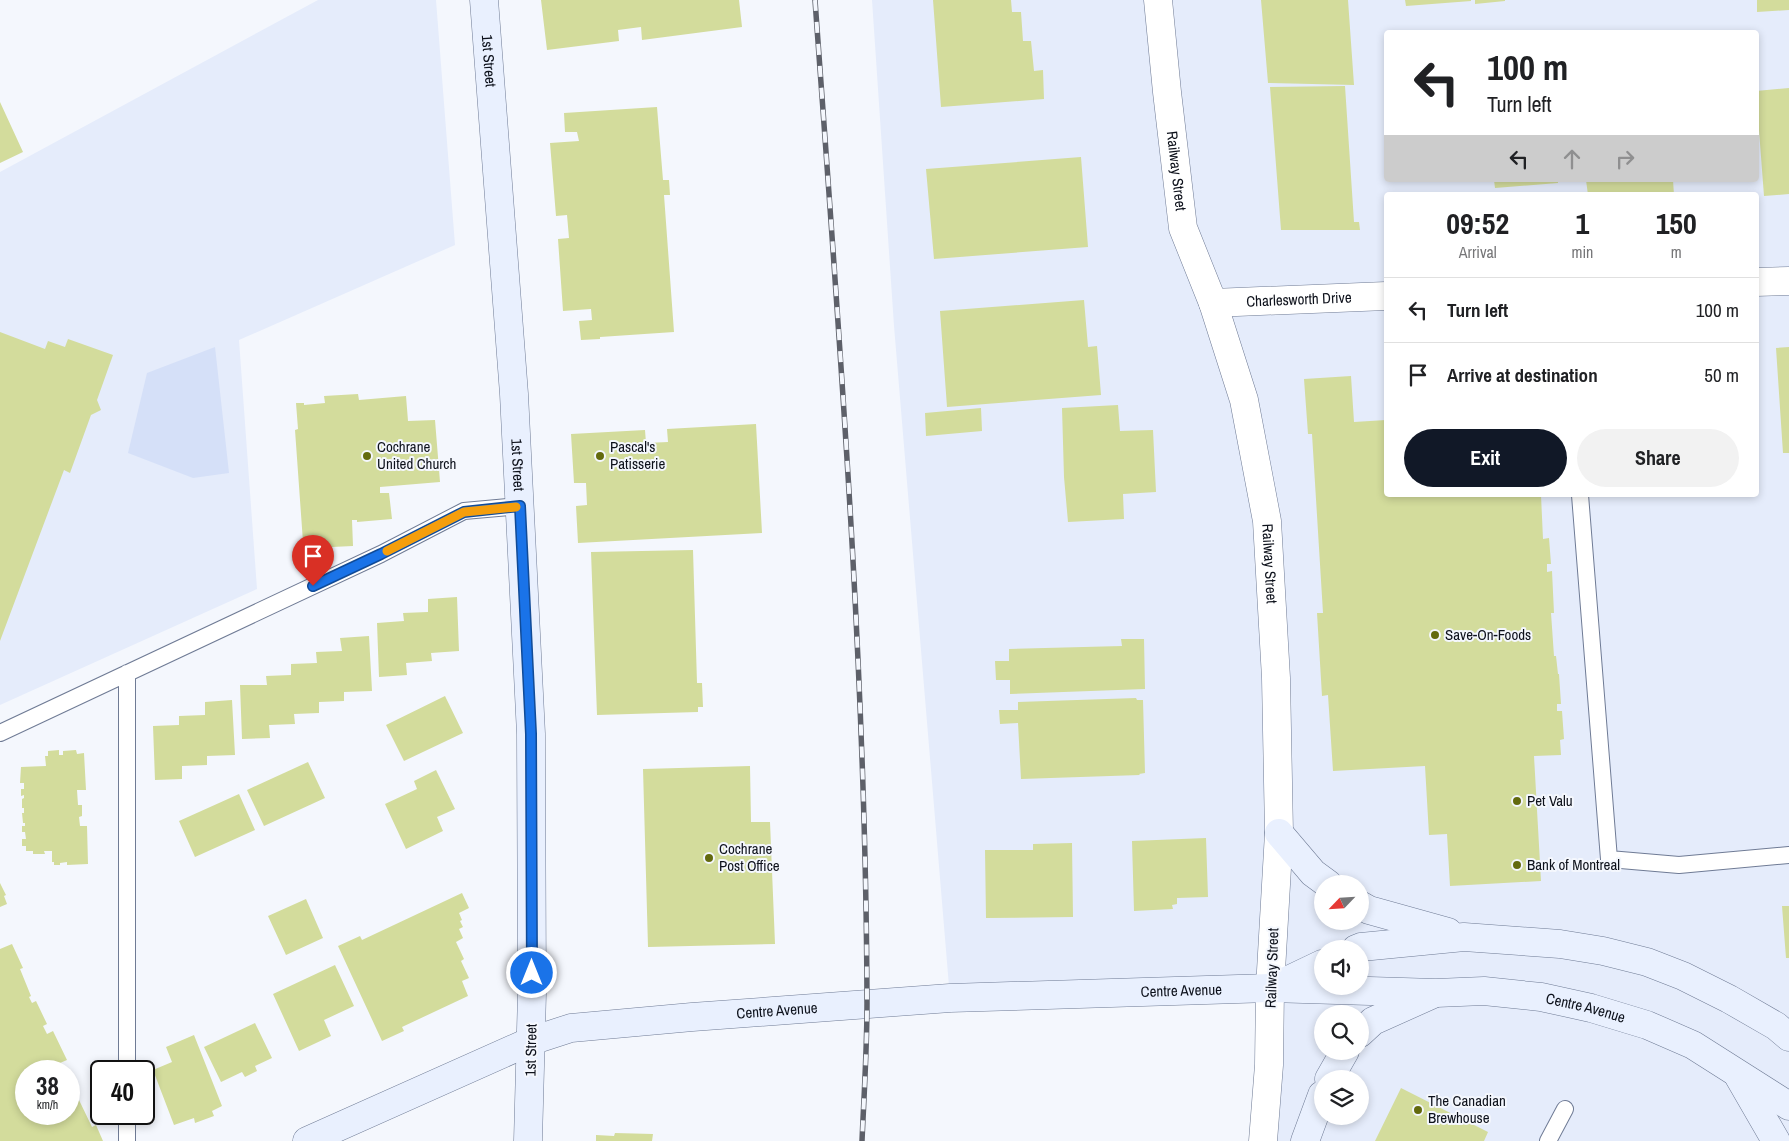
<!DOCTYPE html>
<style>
body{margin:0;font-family:"Archivo Narrow",sans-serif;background:#f2f2f2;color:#202124;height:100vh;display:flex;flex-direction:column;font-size:19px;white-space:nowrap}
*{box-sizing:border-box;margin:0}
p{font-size:16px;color:#757577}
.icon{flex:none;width:28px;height:28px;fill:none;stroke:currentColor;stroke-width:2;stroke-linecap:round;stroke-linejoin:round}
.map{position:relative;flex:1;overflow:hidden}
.details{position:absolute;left:1384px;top:192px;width:375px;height:305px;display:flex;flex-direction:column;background:#fff;border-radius:5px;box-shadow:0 2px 8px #0003}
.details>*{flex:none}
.banner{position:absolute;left:1384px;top:30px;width:375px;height:152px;border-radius:5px;box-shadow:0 2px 8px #0003;background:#fff;color:#202124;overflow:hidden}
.needle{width:32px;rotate:245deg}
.tools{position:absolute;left:1314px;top:875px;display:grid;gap:10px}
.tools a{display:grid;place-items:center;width:55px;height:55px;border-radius:50%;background:#fff;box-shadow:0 2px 8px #0003;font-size:25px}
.speed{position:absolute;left:15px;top:1060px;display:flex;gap:10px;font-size:25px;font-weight:700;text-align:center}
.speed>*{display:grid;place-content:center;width:65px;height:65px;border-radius:50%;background:#fff;box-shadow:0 2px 8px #0003;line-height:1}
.speed small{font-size:12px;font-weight:400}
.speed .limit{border:2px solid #111;border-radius:8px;background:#fff;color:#111}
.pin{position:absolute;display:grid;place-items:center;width:42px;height:42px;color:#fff;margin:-51px -21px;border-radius:50% 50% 50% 0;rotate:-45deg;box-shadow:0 0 5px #0007}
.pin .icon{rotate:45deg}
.me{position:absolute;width:55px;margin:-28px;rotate:0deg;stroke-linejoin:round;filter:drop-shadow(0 0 4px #0008)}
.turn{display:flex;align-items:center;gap:18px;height:105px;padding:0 20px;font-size:22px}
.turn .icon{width:65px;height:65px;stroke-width:2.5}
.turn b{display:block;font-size:35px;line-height:42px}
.lanes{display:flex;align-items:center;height:48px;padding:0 20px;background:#0003;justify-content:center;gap:25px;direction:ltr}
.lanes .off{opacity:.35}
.eta{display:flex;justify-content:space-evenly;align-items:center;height:85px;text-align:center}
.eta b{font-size:30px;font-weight:700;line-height:35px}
.action{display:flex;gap:10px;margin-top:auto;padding:10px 20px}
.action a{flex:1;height:58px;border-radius:30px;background:#111827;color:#fff;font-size:20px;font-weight:700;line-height:58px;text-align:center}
.action a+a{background:#f2f2f2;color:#202124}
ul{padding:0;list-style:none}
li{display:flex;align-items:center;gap:15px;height:65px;padding:0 20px;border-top:1px solid #e0e0e0}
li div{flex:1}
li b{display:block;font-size:19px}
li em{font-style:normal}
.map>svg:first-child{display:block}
.built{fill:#e5ecfb;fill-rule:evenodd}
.green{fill:#d5e0f8}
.building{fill:#d3dc9c}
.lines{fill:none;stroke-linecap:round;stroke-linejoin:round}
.lane-casing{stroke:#6f7b95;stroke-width:18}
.street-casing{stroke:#6f7b95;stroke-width:29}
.secondary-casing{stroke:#6f7b95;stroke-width:29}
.lane{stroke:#fff;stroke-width:16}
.street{stroke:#fff;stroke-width:28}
.secondary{stroke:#e9f0fe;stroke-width:28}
.rail-casing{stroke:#5d6069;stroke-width:5.5}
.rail{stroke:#f4f7fd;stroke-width:4;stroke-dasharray:11;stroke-linecap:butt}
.route-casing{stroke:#114b97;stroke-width:12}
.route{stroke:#1a73e8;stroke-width:9}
.slow{stroke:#f59e0b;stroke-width:9}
.poi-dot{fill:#636a0e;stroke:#f4f7fd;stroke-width:2}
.labels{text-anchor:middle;stroke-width:4;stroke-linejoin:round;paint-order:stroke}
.street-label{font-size:15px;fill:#0d111b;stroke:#f4f7fd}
.poi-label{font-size:15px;fill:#0d111b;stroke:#f4f7fd;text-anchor:start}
</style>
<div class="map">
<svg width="1789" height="1141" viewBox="0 0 1789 1141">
<rect width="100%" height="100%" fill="#f4f7fd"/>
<path class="built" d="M318,0H436L455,245L239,340L257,589L0,705V172Z
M872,0H1789V1141H1263L1270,988L950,998L894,326ZM1386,32H1756V180H1386ZM1386,195H1756V495H1386ZM1322,884H1360V921H1322ZM1322,949H1360V986H1322ZM1322,1014H1360V1051H1322ZM1322,1079H1360V1116H1322Z"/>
<path class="green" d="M215,347L229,473L193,478L128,453L147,373Z"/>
<path class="building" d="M541,0H739L742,27L642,40L641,27L618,30L619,41L547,50Z
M933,0H1011L1012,12H1021L1023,41H1031L1034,71L1043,70L1044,99L941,107Z
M1261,0H1348L1354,85L1268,83Z
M1405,0H1471V1L1406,6Z
M1475,0H1505V1L1475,4Z
M1757,0H1789V10L1757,12Z
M1345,86L1354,222H1359L1360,230H1281L1270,87Z
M1789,88V194L1764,196L1756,91Z
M0,102L23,152L0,163Z
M657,107L663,180H669L670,195H664L674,332L600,337V339L581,340L579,321L592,320L591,309L563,311L558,239L569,238L567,215L556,216L550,143L579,141L577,132H565L564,113Z
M1081,157L1088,247L934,259L926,169Z
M1494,180H1558V183L1495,188Z
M1586,180H1673L1674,195H1588Z
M1084,300L1088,347L1097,346L1101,395L947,407L940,311Z
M0,332L45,349L48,341L65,347L68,339L113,355L97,400L101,410L91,415L70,473L64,470L0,641Z
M1789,347V453H1783L1776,348Z
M1351,376L1354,422L1386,420V495H1541L1543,539L1549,538L1551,564H1547V572L1552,571L1554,613H1551L1554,656H1556L1558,674H1559L1561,704H1557V711H1562L1564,739L1560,740L1561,755L1534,756L1541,881L1450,886L1447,834L1429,835L1425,766L1333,771L1328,695L1322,696L1317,613H1323L1312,434H1308L1304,379Z
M358,394L359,400L406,396L408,421L435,420L440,482L380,487V493H389L392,519L357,522V520H352L353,546L332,547L333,554L304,556L295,430L298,429L296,403H304V405L325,403L324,396Z
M1118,405L1120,431L1153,430L1156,492L1123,494L1124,519L1068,522L1064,477L1062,408Z
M981,408L982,431L926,436L925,413Z
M756,424L762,533L578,543L576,506L587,505L586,483H574L571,434L645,430L646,443L668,442L667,429Z
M693,550L697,683H702L703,707H698V712L597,715L591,552Z
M457,597L459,651L431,653L432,661L406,663L407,675L379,677L377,623L404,621L403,613L428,612V599Z
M369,636L372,691L344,692V701L319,702V713L294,714L295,724L269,725L270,738L242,739L240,685H267L266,676L291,675V664L317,663L316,652L342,651L340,638Z
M1121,639H1144L1145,689L1010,694V680H996L995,661H1009V649L1122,646Z
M445,696L463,733L404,761L386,725Z
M1136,698L1137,700H1143L1145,773L1139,774L1140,775L1021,779L1018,723L1000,724L999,710H1018V702Z
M232,700L235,755L207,756V765L182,766V779L155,780L153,726L179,725V716L205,715V702Z
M59,750V755H63V751L76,750L77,754L84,753L86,790H77L78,805H82V816L79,817L80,826H87L88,864L67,865V862L60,863V865H54V862H52V851H44L45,854H33V851H26V846H22V839H26L25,832H22V826H25V823H23L22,813H24V808H22V799L24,798V795L21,796V789H24V783H20L21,767L46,766L45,756H48V751Z
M308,762L325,798L264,826L247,790Z
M750,766L751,822H770L775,944L648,947L643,769Z
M436,770L455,809L437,817L443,831L406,849L385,804L417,789L414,781Z
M239,794L255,830L195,857L179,821Z
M1206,838L1208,897L1177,898V904L1172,905L1173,909L1134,911L1132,841Z
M1072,843L1073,917L986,918L985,850H1033V844Z
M0,883L6,895L4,896L7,904L0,907Z
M462,893L469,908L459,913L462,920L460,921L463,927L459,929L463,938L456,942L464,959L461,961L469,978L462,981L468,996L402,1027L404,1031L382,1041L338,946L360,936L362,940Z
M306,899L323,938L286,955L268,916Z
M1782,906H1789V958H1786Z
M12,944L23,968L20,969L31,996L29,997L32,1003L36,1001L47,1024L43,1026L47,1034L53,1031L67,1060L60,1063L64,1071H26V1114H69V1070L79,1093L75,1095L78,1101L79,1100L92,1127L96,1125L103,1141H0V949Z
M335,965L354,1006L324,1020L331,1036L299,1051L273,994Z
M255,1023L272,1058L255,1066L257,1071L245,1077L242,1072L221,1082L204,1047Z
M194,1035L222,1106L212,1111L214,1116L195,1123L194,1118L174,1125L153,1070L172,1062L166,1047Z
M1401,1088L1488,1132L1484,1141H1375Z
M615,1133L653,1134L652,1141H596V1135L614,1136Z"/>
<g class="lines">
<defs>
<path id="lane" d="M1580,495L1609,859L1679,865L1789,855
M0,733L381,554L464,511L520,506
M127,1071V673
M127,1141V1114
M1548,1141L1565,1109"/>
<g id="street">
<path id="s1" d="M1158,0L1167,92L1183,228L1213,303L1244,400L1267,521L1276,678L1279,833L1270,988L1269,1065L1263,1141"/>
<path d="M1756,282L1789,281"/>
<path id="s2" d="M1213,303L1386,296"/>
</g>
<g id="secondary">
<path id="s3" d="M484,0L514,394L531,734L532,993L528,1141"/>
<path d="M1279,833L1313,873L1328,884"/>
<path d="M1360,905L1369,910L1448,932"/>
<path d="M1356,949L1361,947L1464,937L1560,944L1603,951L1647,962L1683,976L1729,999L1776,1026L1789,1037"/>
<path d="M1276,986L1322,964"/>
<path d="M1360,1033L1373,1021L1431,995"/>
<path d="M1739,1077L1776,1141"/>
<path d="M1329,1079L1345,1051"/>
<path id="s4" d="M307,1141L531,1041L571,1028L692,1017L950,998L1270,988L1436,993L1484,991L1541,997L1591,1008L1647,1025L1693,1045L1789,1106"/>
<path d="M1305,1141L1322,1095"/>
</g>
</defs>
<use href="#lane" class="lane-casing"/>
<use href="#street" class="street-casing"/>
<use href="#secondary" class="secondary-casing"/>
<use href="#lane" class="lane"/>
<use href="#street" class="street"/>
<use href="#secondary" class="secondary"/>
<defs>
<path id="rail" d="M815,0C839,334 866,668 867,1003C867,1049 864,1095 862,1141"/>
</defs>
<use href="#rail" class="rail-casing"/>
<use href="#rail" class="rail"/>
</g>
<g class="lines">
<defs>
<path id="route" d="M313,586L381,554L464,512L520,506L531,734L532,973"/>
</defs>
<use href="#route" class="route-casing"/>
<use href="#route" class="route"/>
<path class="slow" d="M387,551L464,512L516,507"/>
</g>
<g class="poi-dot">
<circle cx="367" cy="456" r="5"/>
<circle cx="600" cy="456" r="5"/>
<circle cx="1435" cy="635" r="5"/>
<circle cx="1517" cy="801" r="5"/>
<circle cx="709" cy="858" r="5"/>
<circle cx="1517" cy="865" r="5"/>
<circle cx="1418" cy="1110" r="5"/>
</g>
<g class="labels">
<g class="street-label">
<text dy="5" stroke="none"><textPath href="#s3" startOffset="61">1st Street</textPath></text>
<text dy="5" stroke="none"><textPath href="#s1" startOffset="172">Railway Street</textPath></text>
<text dy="5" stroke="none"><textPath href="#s2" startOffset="86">Charlesworth Drive</textPath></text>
<text dy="5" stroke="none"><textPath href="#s3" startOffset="466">1st Street</textPath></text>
<text dy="5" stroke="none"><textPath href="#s1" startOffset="578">Railway Street</textPath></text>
<text transform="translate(1272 968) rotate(-88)" y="5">Railway Street</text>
<text dy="5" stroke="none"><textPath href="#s4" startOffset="899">Centre Avenue</textPath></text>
<text dy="5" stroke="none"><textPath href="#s4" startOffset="1305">Centre Avenue</textPath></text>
<text dy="5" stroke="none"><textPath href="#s4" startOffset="494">Centre Avenue</textPath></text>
<text transform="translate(531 1050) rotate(-89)" y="5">1st Street</text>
</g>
<g class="poi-label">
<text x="377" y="452">Cochrane<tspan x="377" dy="17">United Church</tspan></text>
<text x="610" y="452">Pascal's<tspan x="610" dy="17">Patisserie</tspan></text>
<text x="1445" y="640">Save-On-Foods</text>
<text x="1527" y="806">Pet Valu</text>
<text x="719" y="854">Cochrane<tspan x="719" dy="17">Post Office</tspan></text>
<text x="1527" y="870">Bank of Montreal</text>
<text x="1428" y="1106">The Canadian<tspan x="1428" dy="17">Brewhouse</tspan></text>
</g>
</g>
</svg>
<div class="tools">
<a><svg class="needle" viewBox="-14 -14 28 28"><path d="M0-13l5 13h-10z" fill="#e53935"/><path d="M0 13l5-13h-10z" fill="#757577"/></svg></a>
<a><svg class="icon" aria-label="sound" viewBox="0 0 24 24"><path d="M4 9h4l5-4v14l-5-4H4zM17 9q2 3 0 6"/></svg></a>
<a><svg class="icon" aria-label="search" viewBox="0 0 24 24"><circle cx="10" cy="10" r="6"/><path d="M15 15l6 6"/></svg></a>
<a><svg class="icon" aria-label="layers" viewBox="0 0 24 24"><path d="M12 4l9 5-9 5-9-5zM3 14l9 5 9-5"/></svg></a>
</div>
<div class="speed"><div>38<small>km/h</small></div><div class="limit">40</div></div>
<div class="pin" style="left:313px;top:586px;background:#d93025"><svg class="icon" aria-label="arrive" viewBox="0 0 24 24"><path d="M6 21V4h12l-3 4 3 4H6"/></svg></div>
<svg class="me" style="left:532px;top:973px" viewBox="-20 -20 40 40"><circle r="17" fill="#1a73e8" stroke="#fff" stroke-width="3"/><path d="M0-11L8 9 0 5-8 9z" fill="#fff"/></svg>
<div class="banner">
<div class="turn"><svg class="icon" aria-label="left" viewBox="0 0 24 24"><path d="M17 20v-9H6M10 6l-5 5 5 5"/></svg><div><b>100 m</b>Turn left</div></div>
<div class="lanes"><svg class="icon" aria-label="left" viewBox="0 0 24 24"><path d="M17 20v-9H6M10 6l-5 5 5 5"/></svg><svg class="icon off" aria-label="ahead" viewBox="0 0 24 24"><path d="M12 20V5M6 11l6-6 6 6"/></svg><svg class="icon off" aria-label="right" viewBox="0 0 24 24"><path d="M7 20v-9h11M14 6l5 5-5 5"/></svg></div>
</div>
<section class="details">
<div class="eta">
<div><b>09:52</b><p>Arrival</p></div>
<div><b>1</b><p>min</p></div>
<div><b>150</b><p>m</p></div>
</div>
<ul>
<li><svg class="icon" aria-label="left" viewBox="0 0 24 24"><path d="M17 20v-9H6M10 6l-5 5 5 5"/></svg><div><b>Turn left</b></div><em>100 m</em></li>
<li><svg class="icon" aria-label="arrive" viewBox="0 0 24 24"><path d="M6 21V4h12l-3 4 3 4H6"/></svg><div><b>Arrive at destination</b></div><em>50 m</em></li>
</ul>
<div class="action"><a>Exit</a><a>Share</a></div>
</section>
</div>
